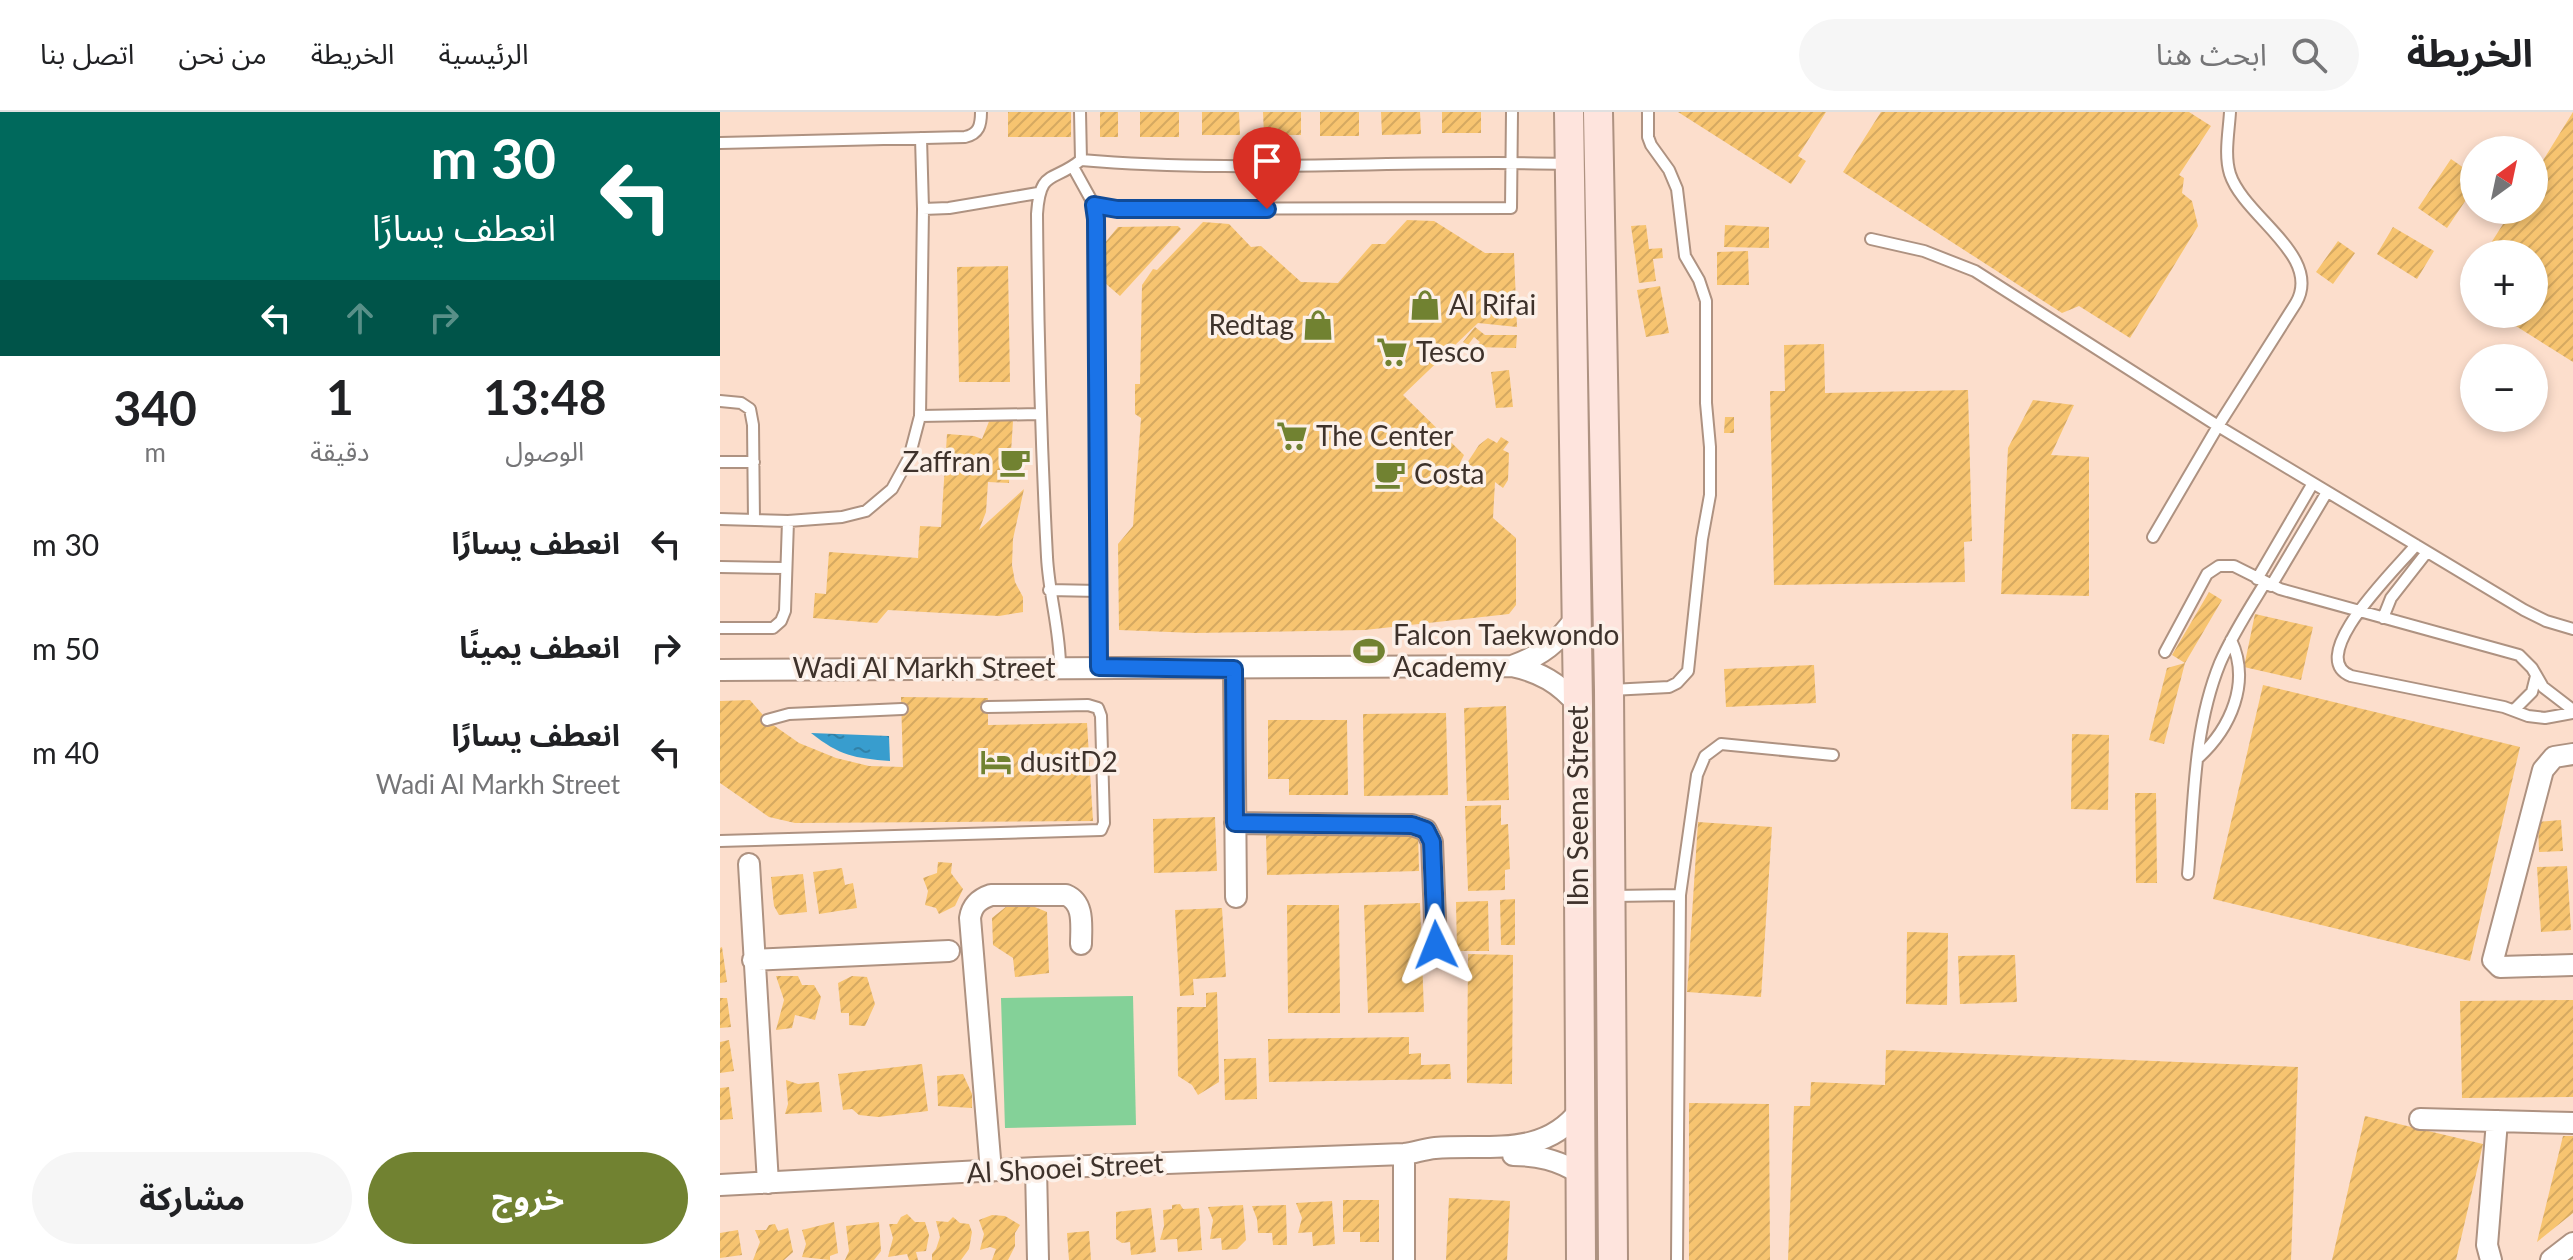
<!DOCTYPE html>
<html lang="ar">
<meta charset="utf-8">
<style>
body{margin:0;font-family:Lato,"Noto Sans Arabic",sans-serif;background:#f6f6f6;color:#202124;direction:rtl;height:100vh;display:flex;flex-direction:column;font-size:30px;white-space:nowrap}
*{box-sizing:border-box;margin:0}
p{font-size:26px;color:#757577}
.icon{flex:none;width:44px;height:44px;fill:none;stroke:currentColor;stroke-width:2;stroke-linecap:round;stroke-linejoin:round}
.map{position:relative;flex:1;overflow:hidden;direction:ltr}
.sheet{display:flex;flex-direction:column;background:#fff;width:720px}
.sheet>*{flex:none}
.banner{background:#00695c;color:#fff;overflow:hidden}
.needle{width:52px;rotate:33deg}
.controls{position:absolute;left:1740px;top:24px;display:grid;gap:16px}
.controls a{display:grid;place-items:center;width:88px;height:88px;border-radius:50%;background:#fff;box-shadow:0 4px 12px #0003;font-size:40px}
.pin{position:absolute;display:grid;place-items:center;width:68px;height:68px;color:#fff;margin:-82px -34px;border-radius:50% 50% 50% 0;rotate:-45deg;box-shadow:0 0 8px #0007}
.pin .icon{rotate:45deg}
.me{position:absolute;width:88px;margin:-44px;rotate:358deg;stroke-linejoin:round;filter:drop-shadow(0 0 6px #0008)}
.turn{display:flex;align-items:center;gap:28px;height:168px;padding:0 32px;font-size:36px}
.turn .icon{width:104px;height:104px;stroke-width:2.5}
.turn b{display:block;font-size:56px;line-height:68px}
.lanes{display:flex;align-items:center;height:76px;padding:0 32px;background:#0003;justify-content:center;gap:40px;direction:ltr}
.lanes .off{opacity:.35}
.eta{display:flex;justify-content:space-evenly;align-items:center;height:136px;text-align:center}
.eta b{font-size:48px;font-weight:700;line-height:56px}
.cta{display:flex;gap:16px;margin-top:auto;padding:16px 32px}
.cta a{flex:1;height:92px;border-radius:48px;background:#718231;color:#fff;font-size:32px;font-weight:700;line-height:92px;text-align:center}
.cta a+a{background:#f6f6f6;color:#202124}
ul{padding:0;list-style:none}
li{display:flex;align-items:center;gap:24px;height:104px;padding:0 32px}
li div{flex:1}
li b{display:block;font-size:30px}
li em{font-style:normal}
header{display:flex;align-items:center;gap:48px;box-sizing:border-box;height:112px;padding:0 40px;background:#fff;border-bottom:2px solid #e0e0e0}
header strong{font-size:38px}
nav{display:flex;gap:44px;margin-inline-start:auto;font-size:28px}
.search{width:560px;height:72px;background:#f6f6f6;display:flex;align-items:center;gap:20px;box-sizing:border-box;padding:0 28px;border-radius:44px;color:#757577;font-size:30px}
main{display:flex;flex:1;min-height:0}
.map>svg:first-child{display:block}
.green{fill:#84d198}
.water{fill:url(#water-ripples)}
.building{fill:url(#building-hatch)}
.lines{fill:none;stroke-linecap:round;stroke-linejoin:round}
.lane-casing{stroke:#ae9281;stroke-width:14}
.street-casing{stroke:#ae9281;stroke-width:24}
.secondary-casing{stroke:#ae9281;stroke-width:32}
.lane{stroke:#fff;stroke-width:10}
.street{stroke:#fff;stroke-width:20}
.secondary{stroke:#fee4dd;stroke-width:28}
.route-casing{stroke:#114b97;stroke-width:20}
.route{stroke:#1a73e8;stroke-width:14}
.labels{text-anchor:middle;stroke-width:7;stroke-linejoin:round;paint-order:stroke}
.poi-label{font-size:28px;fill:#3e322b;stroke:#fcf0e8;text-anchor:start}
.street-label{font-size:28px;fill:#3e322b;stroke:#fcf0e8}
</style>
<header>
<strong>الخريطة</strong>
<div class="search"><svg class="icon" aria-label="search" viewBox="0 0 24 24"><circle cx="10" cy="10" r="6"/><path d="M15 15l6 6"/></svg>ابحث هنا</div>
<nav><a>الرئيسية</a><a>الخريطة</a><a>من نحن</a><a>اتصل بنا</a></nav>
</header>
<main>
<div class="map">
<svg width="1853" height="1148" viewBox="0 0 1853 1148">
<defs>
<pattern id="water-ripples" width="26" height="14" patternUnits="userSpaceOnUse" patternTransform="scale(2)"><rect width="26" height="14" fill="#389dce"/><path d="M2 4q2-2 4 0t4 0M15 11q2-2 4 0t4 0" fill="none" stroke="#3181a7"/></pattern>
<pattern id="building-hatch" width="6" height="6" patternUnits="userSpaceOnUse" patternTransform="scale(2)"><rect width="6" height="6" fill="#f7c470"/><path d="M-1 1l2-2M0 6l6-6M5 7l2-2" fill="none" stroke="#d5a961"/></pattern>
</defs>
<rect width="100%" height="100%" fill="#fcdecc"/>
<path class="green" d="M413,884L416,1013L285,1016L281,886Z"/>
<path class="water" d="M91,621L169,624L170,649C134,646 120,644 91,621Z"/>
<path class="building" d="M288,0H351V25H288Z
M380,0H398V25H380Z
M420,0H459V25H420Z
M482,0H519L520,23H482Z
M543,0H581V23H544Z
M600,0H639V24H600Z
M661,0H700L701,22L662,23Z
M722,0H761V21H722Z
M958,0H1106L1078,44L1086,49L1071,72Z
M1161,0H1469L1491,14L1459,63L1464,66L1462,81L1472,89L1478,114L1410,226L1359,194L1342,201L1123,60Z
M1853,0V250L1777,202H1814V142H1764L1792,98H1814V63Z
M1731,47L1754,63V76L1727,116L1698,96Z
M687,108L714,109L765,141H794L797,215L758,211L683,283L744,343L738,355L750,364L756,357L747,351L759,333L768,326L777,331L781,325L789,330L783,338L789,341L788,368L783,376L775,370L773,406L796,426V493L789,502L645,518L475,521L399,518L398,432L413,414L421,306L415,302V272H420L422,173L433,157L437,158L483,110L509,112L531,135L541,134L581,170L618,171L652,132H665Z
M926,113L929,137L942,136L943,146L933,147L936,169L919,171L911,114Z
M1005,113L1049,115V136L1004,135Z
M458,114L461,117L400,184L385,171L384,132L398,115Z
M1673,115L1714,139L1697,167L1657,142Z
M1618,129L1635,141L1613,172L1596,160Z
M1028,139L1029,173H997V140Z
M288,154L290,270H239L237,155Z
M1754,159V188L1741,179Z
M940,174L949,221L926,225L917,178Z
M755,215L765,223H797L796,236L755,235L760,230L754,225L748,233L743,230Z
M1104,232L1105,281L1248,278L1252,429L1244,430L1245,470L1054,473L1050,279H1065L1064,233Z
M789,258L793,295L776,296L771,260Z
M1313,288L1354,293L1331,343L1369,345V484L1281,482L1288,336Z
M1005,305H1014V321H1004Z
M270,307L293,309L289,371L268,370L266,400L259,418L304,377L293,427L292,453L295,470L303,485V500L279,504L168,498L157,511L93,506L95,481L106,482L109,440L198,446L200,414L221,415L227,322L254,324L262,327Z
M1489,480L1502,488L1465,551L1444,632L1429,628L1447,556L1465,551L1452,543Z
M1535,502L1593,515L1581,568L1524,555Z
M1094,553L1096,591L1006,595L1004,557Z
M1543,573L1800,635L1750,849L1493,787Z
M181,585L268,586V613L367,611L373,709L75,711L49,705L0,671V589L30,588L49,610L79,631L116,646L149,654L183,655Z
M786,594L789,688L747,689L744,596Z
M726,601L728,683L644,684L643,602Z
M548,608H627L628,683H569V667H548Z
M1352,622L1389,623L1388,698L1351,697Z
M1415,681H1436L1437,771H1416Z
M781,693V713L788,712L790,757L785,758V778L748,779L745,694Z
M495,705L497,759L434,761L433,707Z
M1841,708L1843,739L1819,740L1818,710Z
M978,710L1052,715L1041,885L967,880Z
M698,719L699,759L547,763L546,723Z
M218,750L232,751L231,761L243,777L235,794L219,802L216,796L205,793L208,779L203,766L217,761Z
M1847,754L1851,818L1821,820L1817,755Z
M122,756L125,773L133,771L137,796L99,802L93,760Z
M83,762L87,800L59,803L54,794L51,765Z
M795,787V833H781L780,788Z
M768,789L769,839H737L736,790Z
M700,791L704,900L648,901L644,793Z
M310,793L327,800L329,861L295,865L293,846L273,833L272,806L287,794Z
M567,793H619L620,901H568Z
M502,796L506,865L473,867L474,883L460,884L455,798Z
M1187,820L1228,821L1227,893L1186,892Z
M2,835L7,870L0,871V836Z
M748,842L793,843L792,972L747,971Z
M1295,843L1297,890L1240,892L1238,844Z
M56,864H78L82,873H94L101,885L95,908L75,903L72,916L56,918L64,888Z
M132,864L147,865L155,892L145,914L129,913V901H121L118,871Z
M497,880L499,970L478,983L472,973L458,964L457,895H486V881Z
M0,886H7L11,915L0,916Z
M1853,888V985L1742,986L1740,889Z
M689,925V942L701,941V953L730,952L731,967L549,970L548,927Z
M9,928L14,959L0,961V930Z
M1166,938L1578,955L1571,1148H1068L1074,994H1090L1091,970L1165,973Z
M536,946L537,987L505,988L504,947Z
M202,952L208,999L158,1005L139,1003L132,997L123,998L118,962Z
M243,962L252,982V996L218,994L217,964Z
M66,968L78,972L99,970L102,1000L65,1002L68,992Z
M9,975L13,1007L0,1008V976Z
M969,991L1049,992L1050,1148H969Z
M1645,1004L1763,1032L1736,1148H1612Z
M1843,1024H1853V1101L1817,1130Z
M729,1086L790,1089L787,1148H726Z
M623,1088H659V1130H640V1120H623Z
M612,1089L615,1132L593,1134L592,1120L578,1121L582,1106L576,1091Z
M460,1092L463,1097L479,1096L482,1138L458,1140L457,1127L440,1128L444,1114L443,1098L452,1097V1093Z
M523,1093L526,1128L517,1137L502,1138L501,1126L490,1127L493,1108L488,1095Z
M566,1093L567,1133H553L552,1121H538L537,1107L532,1094Z
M431,1096L436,1140L411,1143L410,1130L402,1131L396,1127V1100Z
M187,1102L195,1110H205L209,1123L206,1139L196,1140L198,1148H189L187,1142L168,1145L173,1126L169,1112H177L181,1105Z
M272,1103L285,1104L300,1113L295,1121V1134L288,1148H272L276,1137L270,1135L260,1138L264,1122L259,1108Z
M233,1105L240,1111L249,1112L252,1120L249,1137L241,1148H212V1142L216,1137L220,1125L216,1109L228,1110Z
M114,1110L118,1141L110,1144V1148L82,1145L86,1132L82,1118Z
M159,1110L161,1139L154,1148H125L129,1139L126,1114Z
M55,1112L58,1119L68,1116L73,1140L64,1148H33L40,1130L35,1118H46L49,1113Z
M18,1118L22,1143L0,1146V1121Z
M369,1119L371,1148H349L347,1121Z"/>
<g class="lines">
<defs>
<path id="lane" d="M201,26L203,97
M0,31L245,25C259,22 261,13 261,0
M361,48C523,62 685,47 847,52
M353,55L374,93L376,107L379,555
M374,93L397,97L791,96L792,0
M1151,127L1204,139L1255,159L1498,314L1804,498L1826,509L1853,517
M0,289L21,291L30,297L33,313L34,408
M200,304L319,302
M0,350H34
M0,407L68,409L122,405L146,399L172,377L189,346L200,304L203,97L229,96L318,81
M1433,425L1498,314L1576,191C1603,144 1524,105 1510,62C1504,43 1509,19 1510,0
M1696,433C1679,454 1583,545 1631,564L1784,595L1808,604L1825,606L1853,601
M0,455L66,456
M1537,467L1593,371
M1551,474L1607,380
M329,478L379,479
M1663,506L1671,486L1707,440
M0,516H53L61,509L65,499L68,409
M1445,540L1487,462L1499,454H1514L1560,477L1799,543L1812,556L1823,575L1853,598
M340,555C340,518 329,483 327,445C321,331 318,217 317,102C320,56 333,71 361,48L360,0
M891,578L949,575L957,571L968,559L982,427L990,383V335L986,291V189L979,168L965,144L957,77L949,58L931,33L928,25V0
M1794,598L1812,580L1816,564
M47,608L69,602L182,597
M1478,646C1511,616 1531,570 1511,528
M0,729L381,718L384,711L381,604L378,596L368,593L267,595
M1468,762C1474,692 1473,617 1500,551C1512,523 1529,497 1545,471
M893,784L960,783
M957,1148L960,783L977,663L985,644L1001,632L1113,643"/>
<path id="street" d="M792,554C821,544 839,530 857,504
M514,557L516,785
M0,558L792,554C820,560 839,571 858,593
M1853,642L1834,645L1823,658L1773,848L1780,855L1853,853
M515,711L692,713L706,718L712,730L716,833
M29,752L48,1071
M33,848L229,839
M1700,1007L1853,1011
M793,1043C818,1043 838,1048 859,1061
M316,1056L318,1148
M271,1059L250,806C252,793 259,787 271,783H346C365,791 361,814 361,832
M0,1073L316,1056L684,1042C694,1041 704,1037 715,1036C769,1032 824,1046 860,998
M684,1148V1042
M1771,1148L1767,1133L1777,1009
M1831,1148L1853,1131"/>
<path id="secondary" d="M849,0L858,593L861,1148
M878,0L889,578L893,1148"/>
</defs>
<use href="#lane" class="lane-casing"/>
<use href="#street" class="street-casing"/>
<use href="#secondary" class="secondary-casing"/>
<use href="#lane" class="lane"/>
<use href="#street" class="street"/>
<use href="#secondary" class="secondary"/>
</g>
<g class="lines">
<defs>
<path id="route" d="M547,97H397L374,93L376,107L379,555L514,557L515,711L692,713L706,718L712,730L716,833"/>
</defs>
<use href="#route" class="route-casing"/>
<use href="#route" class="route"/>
</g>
<defs>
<symbol id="shop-bare" viewBox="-9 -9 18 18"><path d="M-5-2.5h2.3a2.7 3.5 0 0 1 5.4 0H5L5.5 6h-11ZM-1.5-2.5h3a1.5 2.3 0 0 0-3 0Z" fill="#718231" stroke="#fcf0e8" stroke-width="2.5" paint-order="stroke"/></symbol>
<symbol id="supermarket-bare" viewBox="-9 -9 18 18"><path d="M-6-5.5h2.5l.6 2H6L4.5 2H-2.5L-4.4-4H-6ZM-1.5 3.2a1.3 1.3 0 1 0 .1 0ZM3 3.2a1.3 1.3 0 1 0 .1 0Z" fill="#718231" stroke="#fcf0e8" stroke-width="2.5" paint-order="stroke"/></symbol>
<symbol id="cafe-bare" viewBox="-9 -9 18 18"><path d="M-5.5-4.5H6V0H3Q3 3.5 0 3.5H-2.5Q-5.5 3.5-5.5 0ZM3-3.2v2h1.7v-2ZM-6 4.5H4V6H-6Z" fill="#718231" stroke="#fcf0e8" stroke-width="2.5" paint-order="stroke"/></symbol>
<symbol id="stadium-bare" viewBox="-9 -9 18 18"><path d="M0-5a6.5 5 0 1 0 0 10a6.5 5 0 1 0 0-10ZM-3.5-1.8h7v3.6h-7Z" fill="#718231" stroke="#fcf0e8" stroke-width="2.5" paint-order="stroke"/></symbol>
<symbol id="hotel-bare" viewBox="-9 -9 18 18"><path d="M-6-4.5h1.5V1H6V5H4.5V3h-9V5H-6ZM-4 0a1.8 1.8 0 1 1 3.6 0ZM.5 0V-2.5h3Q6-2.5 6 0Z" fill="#718231" stroke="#fcf0e8" stroke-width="2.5" paint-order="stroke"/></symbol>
</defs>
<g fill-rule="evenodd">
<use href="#shop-bare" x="683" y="171" width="44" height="44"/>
<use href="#shop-bare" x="576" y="191" width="44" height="44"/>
<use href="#supermarket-bare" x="650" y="218" width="44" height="44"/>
<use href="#supermarket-bare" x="550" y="302" width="44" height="44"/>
<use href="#cafe-bare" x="273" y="328" width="44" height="44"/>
<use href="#cafe-bare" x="648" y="340" width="44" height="44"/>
<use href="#stadium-bare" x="627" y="517" width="44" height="44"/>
<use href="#hotel-bare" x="254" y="628" width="44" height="44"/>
</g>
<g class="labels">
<g class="poi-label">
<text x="729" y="203">Al Rifai</text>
<text x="574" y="223" text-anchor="end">Redtag</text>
<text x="696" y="250">Tesco</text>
<text x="596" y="334">The Center</text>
<text x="271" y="360" text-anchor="end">Zaffran</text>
<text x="694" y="372">Costa</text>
<text x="673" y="533">Falcon Taekwondo<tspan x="673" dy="32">Academy</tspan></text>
<text x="300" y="660">dusitD2</text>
</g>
<g class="street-label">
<text x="204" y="566">Wadi Al Markh Street</text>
<text transform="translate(858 694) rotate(-90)" y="10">Ibn Seena Street</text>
<text transform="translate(345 1056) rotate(-3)" y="10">Al Shooei Street</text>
</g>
</g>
</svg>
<div class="controls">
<a><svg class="needle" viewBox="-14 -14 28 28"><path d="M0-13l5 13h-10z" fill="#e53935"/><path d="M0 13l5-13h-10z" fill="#757577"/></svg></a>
<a>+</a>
<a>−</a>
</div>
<div class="pin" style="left:547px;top:97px;background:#d93025"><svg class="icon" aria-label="arrive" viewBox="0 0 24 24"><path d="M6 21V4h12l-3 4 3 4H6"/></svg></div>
<svg class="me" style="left:716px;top:833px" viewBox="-20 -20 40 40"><path d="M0-17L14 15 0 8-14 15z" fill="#1a73e8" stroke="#fff" stroke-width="4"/></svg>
</div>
<section class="sheet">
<div class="banner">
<div class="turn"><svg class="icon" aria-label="left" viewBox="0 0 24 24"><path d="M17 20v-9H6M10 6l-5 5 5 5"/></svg><div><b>30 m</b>انعطف يسارًا</div></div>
<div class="lanes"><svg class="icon" aria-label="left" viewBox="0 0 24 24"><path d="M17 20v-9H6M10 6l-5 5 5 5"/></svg><svg class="icon off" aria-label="ahead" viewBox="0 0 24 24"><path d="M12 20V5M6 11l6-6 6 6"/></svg><svg class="icon off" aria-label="right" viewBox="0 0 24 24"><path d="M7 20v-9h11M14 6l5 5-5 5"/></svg></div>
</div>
<div class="eta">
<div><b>13:48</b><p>الوصول</p></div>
<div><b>1</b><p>دقيقة</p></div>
<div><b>340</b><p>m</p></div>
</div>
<ul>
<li><svg class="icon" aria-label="left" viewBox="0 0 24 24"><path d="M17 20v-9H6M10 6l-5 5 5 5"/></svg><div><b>انعطف يسارًا</b></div><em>30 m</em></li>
<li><svg class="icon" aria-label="right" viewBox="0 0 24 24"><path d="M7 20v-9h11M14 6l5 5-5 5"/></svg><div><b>انعطف يمينًا</b></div><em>50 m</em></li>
<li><svg class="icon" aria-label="left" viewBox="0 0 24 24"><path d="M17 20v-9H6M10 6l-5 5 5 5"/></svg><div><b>انعطف يسارًا</b><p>Wadi Al Markh Street</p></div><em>40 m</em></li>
</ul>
<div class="cta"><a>خروج</a><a>مشاركة</a></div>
</section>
</main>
